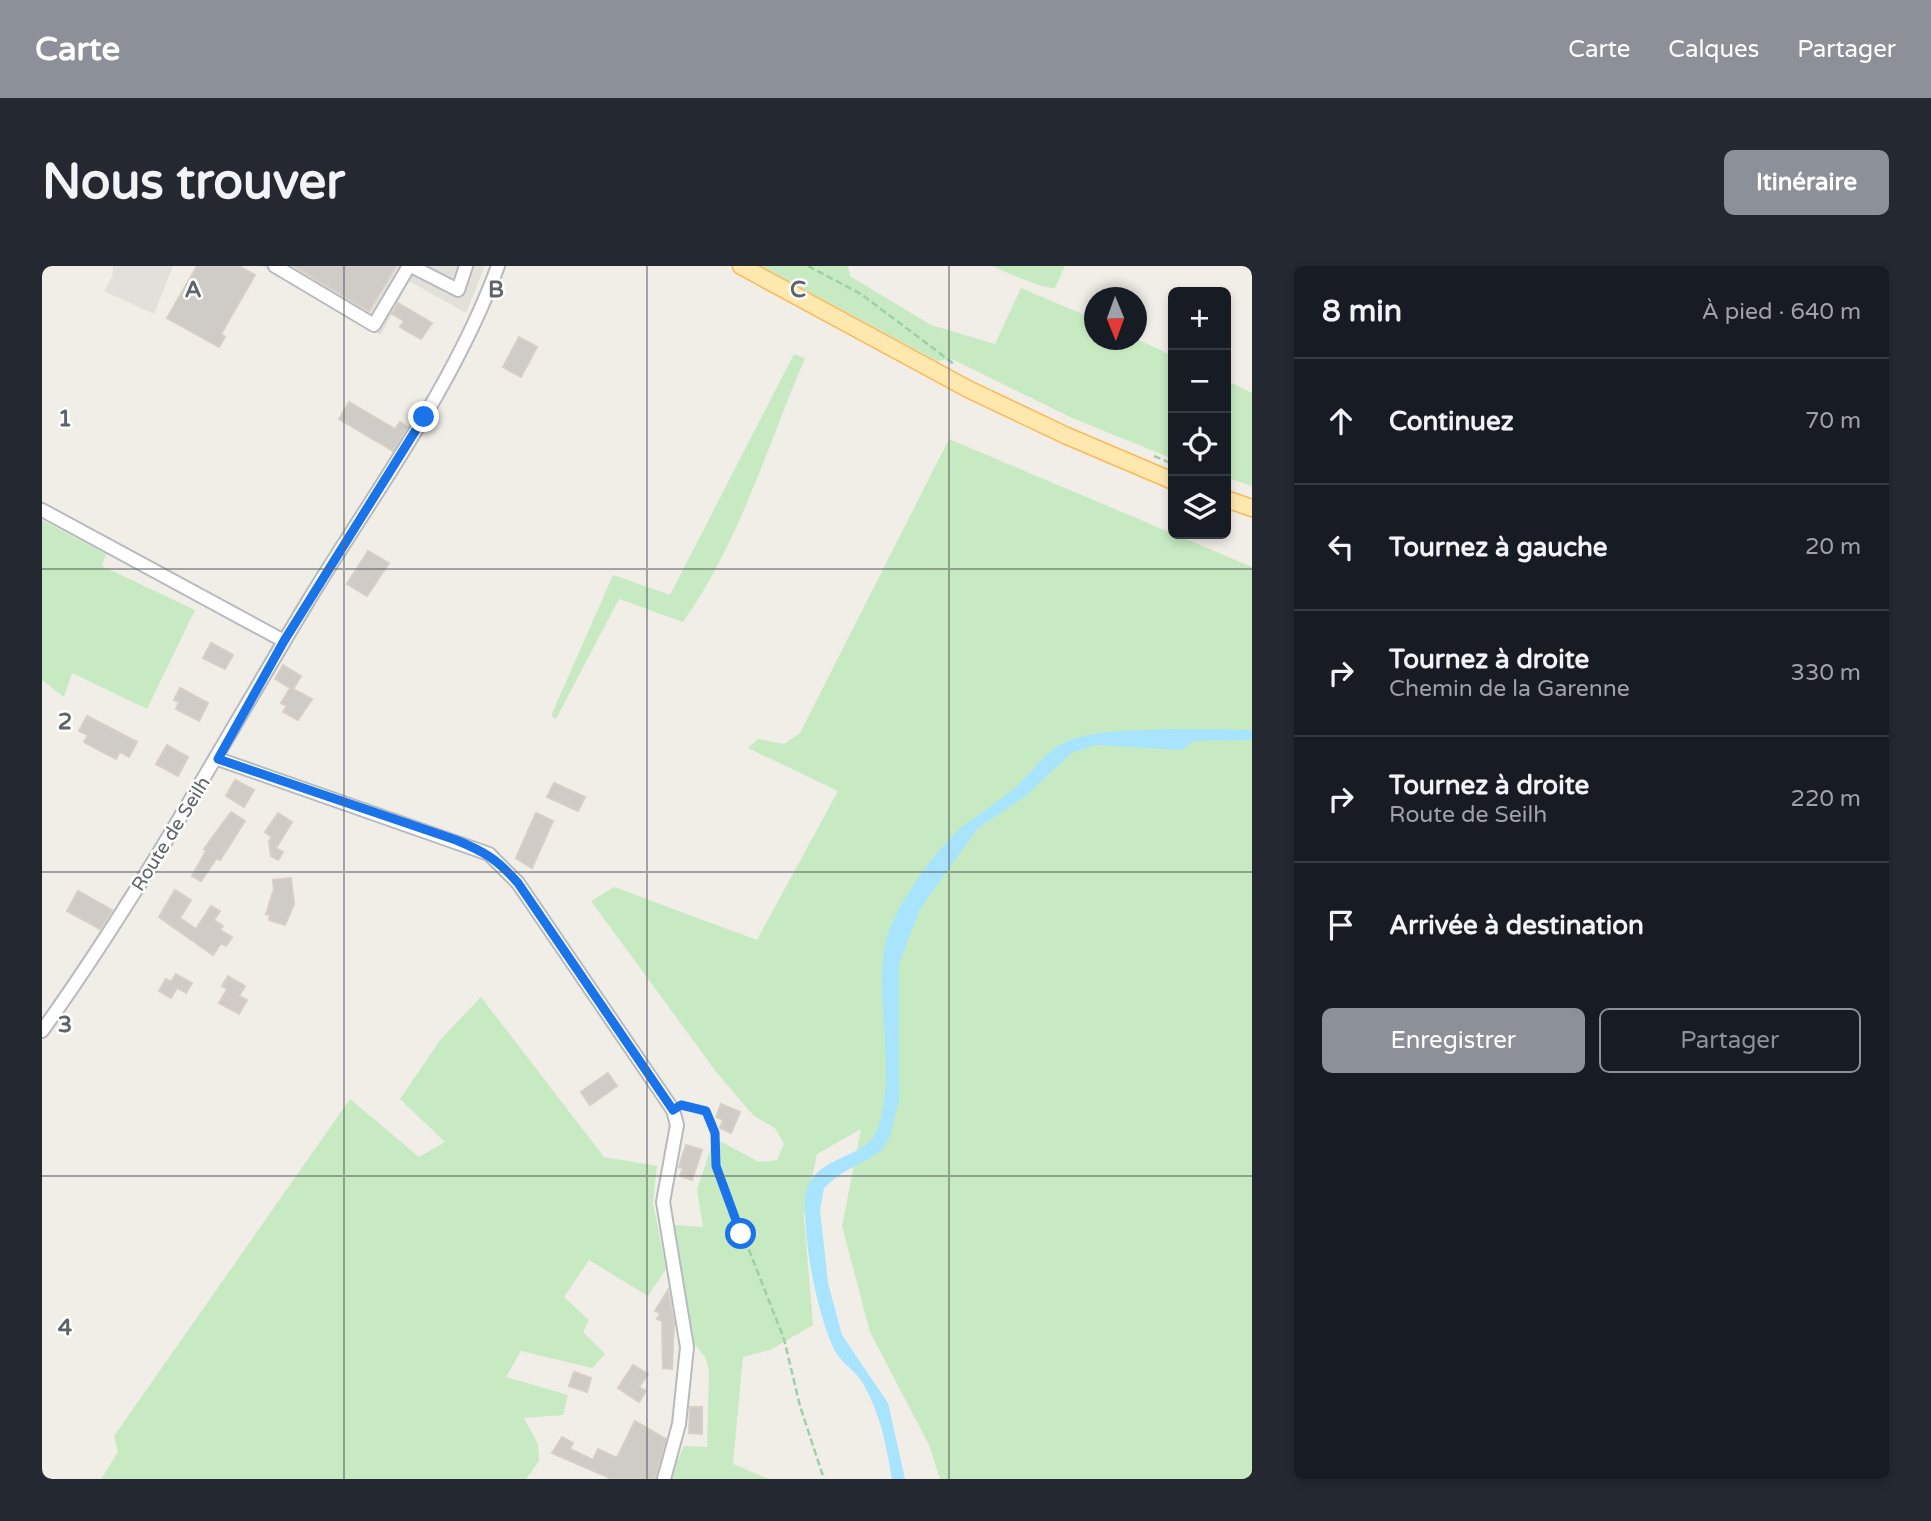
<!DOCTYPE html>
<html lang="fr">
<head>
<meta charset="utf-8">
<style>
	:root { --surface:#171b24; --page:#242831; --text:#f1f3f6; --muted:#9ea1a6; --line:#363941; --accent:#8c9099 }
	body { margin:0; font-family:"Varela Round",sans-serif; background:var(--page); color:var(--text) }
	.controls { position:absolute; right:21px; top:21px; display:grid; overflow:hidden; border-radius:10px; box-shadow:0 4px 10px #0003 }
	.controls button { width:63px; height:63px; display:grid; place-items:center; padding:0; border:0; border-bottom:2px solid var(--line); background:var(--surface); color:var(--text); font:35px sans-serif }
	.compass { position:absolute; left:1042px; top:21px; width:63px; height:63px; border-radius:50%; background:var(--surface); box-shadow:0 4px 10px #0003; rotate:179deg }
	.stop { position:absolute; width:21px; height:21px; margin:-16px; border:5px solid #1a73e8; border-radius:50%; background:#fff }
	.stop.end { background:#1a73e8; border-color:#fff; box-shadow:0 2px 7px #0008 }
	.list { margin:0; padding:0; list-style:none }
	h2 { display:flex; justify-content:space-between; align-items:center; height:91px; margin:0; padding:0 28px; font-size:30px }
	h2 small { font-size:23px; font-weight:400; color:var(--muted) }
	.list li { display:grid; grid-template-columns:46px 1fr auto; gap:21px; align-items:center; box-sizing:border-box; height:126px; padding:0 28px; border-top:2px solid var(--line) }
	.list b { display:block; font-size:26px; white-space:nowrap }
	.list p { margin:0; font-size:23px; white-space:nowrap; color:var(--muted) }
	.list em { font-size:23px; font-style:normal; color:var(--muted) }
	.actions { display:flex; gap:14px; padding:21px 28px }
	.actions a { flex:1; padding:16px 0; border:2px solid var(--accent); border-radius:10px; text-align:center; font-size:24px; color:var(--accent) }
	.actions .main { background:var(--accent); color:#fff }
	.icon { flex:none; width:38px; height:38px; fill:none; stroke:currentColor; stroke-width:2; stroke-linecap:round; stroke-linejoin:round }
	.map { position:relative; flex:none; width:1210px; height:1213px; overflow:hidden; border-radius:10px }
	header { display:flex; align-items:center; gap:42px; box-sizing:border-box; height:98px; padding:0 35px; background:var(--accent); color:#fff }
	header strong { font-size:33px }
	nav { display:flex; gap:38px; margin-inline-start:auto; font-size:24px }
	.intro { display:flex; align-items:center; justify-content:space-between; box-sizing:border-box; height:168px; padding:0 42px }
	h1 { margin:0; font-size:49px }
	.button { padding:18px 32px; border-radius:10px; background:var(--accent); color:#fff; font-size:24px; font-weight:700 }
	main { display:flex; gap:42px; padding:0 42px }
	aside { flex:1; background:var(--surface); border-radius:10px; box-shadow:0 4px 10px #0003 }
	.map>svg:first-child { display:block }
</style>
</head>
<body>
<header>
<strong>Carte</strong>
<nav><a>Carte</a><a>Calques</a><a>Partager</a></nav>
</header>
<div class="intro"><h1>Nous trouver</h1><a class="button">Itinéraire</a></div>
<main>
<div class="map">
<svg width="1210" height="1213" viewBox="0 0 1210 1213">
	<rect width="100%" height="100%" fill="#f1eee7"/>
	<path fill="#e2e0db" d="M 71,0 L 131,0 L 112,48 L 62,25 L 70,11 Z
		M 219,0 L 443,0 L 424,47 L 367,15 L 339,69 Z"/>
	<path fill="#c7eac2" d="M 719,0 L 806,0 L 808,10 L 889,59 L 953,78 L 979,22 L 1052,53 L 1052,74 L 1095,73 L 1131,90 L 1131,193 L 1028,151 L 910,93 L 895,95 Z
		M 950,0 L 1023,0 L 1013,22 C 999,23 965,6 950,0 Z
		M 752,88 L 763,92 C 725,181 697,277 641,356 L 577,333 L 514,453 L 509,450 L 571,309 L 628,329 Z
		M 1184,114 L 1210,127 L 1210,220 L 1184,211 Z
		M 907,173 L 1210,301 L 1210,1213 L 898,1213 L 887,1179 L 828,1066 L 800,960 L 819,863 L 775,888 L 762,950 L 771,1059 L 728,1084 L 701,1091 L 691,1198 L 727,1213 L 627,1213 L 642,1180 L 665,1181 L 667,1104 L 663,1091 L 648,1072 L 632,959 L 661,961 L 655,924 L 672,872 L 717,896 L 735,894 L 742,878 L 733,862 L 712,850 L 675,807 L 549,635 L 572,621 L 715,674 L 796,525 L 706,482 L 716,473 L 742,478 L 758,467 Z
		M 0,254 L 64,288 L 60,300 L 153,344 L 105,443 L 30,407 L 22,431 L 0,414 Z
		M 439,731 L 562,891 L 615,900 L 611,937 L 624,1003 L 606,1030 L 547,994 L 522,1031 L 547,1054 L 541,1066 L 563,1088 L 550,1102 L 479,1085 L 464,1111 L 526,1129 L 521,1149 L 482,1152 L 496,1178 L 497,1195 L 484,1213 L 59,1213 L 76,1186 L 72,1170 L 308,833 L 377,891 L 403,876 L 358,833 L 398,774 Z"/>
	<path fill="#a9e4ff" d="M 1131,463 L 1210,464 L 1210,474 L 1151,475 L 1140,484 L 1053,479 L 1030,487 L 981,532 L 936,562 L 878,643 L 857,698 L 857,834 L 847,873 L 838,886 L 797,909 L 782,922 L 778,944 L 786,1017 L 800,1069 L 846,1137 L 863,1213 L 850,1213 C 844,1178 838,1144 818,1113 C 810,1102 796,1094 791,1081 C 777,1050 766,997 764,963 C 764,952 761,936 764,926 C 775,886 826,896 837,859 C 854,804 834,741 842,685 C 847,647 891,586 920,561 C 938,547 958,535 975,520 C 992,504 1004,483 1026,475 C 1057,463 1098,465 1131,463 Z"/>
	<path fill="#cfcbc6" stroke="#d7cfc5" stroke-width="2" d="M 155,0 L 197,0 L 213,9 L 179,68 L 183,71 L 177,81 L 125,52 Z
		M 252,0 L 354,0 L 327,45 Z
		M 356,37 L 390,57 L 379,73 L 358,61 L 362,55 L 350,48 Z
		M 477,71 L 495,81 L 479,111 L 461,101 Z
		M 307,136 L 353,163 L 358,156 L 365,161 L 351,185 L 297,153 Z
		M 326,285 L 347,297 L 325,330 L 305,318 Z
		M 169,377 L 191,389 L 183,403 L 161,392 Z
		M 241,399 L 259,410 L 251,423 L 270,433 L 256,454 L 241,446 L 245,440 L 239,437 L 248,422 L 233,413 Z
		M 138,422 L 166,437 L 157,455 L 134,443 L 137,436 L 132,434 Z
		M 45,450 L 95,476 L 87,491 L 78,486 L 74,493 L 42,476 L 46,469 L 37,465 Z
		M 125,479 L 146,491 L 136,510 L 114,498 Z
		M 193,514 L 212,524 L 202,541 L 184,530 Z
		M 512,517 L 543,531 L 536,545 L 505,531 Z
		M 189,546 L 203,555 L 178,594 L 175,592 L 159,615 L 150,610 L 164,585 L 162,583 Z
		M 236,547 L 250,556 L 234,582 L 241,586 L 236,594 L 229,590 L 227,575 L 230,571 L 223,566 Z
		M 494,547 L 511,555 L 490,602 L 474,592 Z
		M 249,612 L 252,638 L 243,659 L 227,654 L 228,649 L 224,648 L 232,623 L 231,614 Z
		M 133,624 L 149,634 L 138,652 L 154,663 L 169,640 L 178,645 L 172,654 L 181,660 L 178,664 L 190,671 L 184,680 L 179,677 L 171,689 L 117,651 Z
		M 36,625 L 70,644 L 58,663 L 25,645 Z
		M 134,708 L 150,717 L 144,727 L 135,722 L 129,732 L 117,725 L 124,713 L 129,716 Z
		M 186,710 L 203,720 L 197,730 L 205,734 L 197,748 L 177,737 L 185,723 L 180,720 Z
		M 566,807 L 575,820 L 548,839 L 539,826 Z
		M 679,838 L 698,846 L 689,867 L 678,862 L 681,854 L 674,851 Z
		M 644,879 L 660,884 L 650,914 L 638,910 L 641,902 L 637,901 Z
		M 626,1024 L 632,1058 L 630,1103 L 621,1102 L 620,1055 L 615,1053 L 618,1047 L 613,1045 Z
		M 591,1099 L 606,1108 L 597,1121 L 604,1125 L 597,1136 L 576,1122 Z
		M 532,1106 L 549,1112 L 545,1126 L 527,1120 Z
		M 648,1141 L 660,1141 L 660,1168 L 647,1167 Z
		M 593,1155 L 624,1173 L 613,1213 L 570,1213 L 510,1187 L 520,1171 L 531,1177 L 528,1183 L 551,1194 L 556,1183 L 575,1192 Z"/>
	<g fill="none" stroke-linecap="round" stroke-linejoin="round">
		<defs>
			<path id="minor" d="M 233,0 L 332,59 L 367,0
				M 369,0 L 416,24 L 424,0
				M 0,244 L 242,375
				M 176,493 L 447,588 L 476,617 L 631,844 L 635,859 L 621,936 L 645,1081 L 637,1158 L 622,1213
				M 0,765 C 99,627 180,478 268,332 C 334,224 412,120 456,0"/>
			<path id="major" d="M 699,0 L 926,123 L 1025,170 L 1131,215
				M 1184,233 L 1210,242"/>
		</defs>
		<use href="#minor" stroke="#b7babe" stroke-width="16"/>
		<use href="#major" stroke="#fbb856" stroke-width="19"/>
		<path stroke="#9dd1a5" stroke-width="2.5" stroke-dasharray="7 3.5" stroke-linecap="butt" d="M 766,0 L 819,28 L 912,98
			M 1112,190 L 1131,198
			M 643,840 L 664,845 L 673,867 L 674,900 L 742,1073 L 758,1140 L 782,1213"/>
		<use href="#minor" stroke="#fff" stroke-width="12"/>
		<use href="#major" stroke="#ffe8ae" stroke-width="16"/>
	</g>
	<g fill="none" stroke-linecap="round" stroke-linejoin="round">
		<path stroke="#1a73e8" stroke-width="9" d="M 382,151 L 242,375 L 176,493 L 414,574 C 443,586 455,593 476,617 L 631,844 L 639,839 L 664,845 L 673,867 L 674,900 L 699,968"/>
	</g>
	<path fill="none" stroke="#5e6468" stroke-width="2" stroke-opacity="0.55" d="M 302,0 L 302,1213M 605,0 L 605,1213M 907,0 L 907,1213M 0,303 L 1210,303M 0,606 L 1210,606M 0,910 L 1210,910"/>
	<g text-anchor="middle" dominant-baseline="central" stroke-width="5" stroke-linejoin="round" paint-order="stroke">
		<g font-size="19" fill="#5e6468" stroke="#fff">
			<text transform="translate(129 568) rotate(-58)">Route de Seilh</text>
		</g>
	</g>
	<g font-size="23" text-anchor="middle" font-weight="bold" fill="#5e6468" stroke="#fff" stroke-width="5" stroke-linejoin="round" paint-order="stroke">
		<text x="151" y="31">A</text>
		<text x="454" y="31">B</text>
		<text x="756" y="31">C</text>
		<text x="23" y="160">1</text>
		<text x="23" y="463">2</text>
		<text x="23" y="766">3</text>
		<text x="23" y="1069">4</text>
	</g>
</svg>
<div class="controls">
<button>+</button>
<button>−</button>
<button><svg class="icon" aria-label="locate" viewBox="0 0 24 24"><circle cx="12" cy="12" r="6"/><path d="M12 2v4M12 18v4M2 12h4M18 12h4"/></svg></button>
<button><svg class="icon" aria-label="layers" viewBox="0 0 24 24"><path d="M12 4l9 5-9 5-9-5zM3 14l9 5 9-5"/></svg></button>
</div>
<svg class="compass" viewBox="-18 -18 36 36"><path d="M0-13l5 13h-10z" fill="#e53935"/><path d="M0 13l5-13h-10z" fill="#9ea1a6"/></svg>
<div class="stop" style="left:699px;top:968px"></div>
<div class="stop end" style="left:382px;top:151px"></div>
</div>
<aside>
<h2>8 min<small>À pied · 640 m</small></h2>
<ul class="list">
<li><svg class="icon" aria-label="ahead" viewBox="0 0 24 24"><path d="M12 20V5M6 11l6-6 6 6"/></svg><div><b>Continuez</b></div><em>70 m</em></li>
<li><svg class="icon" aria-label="left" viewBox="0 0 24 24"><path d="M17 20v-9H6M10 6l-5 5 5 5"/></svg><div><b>Tournez à gauche</b></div><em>20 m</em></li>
<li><svg class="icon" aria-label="right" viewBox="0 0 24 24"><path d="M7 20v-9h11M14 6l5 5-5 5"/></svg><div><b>Tournez à droite</b><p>Chemin de la Garenne</p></div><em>330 m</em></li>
<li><svg class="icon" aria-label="right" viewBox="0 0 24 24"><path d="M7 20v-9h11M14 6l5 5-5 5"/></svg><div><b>Tournez à droite</b><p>Route de Seilh</p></div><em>220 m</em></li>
<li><svg class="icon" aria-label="arrive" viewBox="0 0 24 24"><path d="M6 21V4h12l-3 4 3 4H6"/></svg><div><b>Arrivée à destination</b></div></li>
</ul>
<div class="actions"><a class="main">Enregistrer</a><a>Partager</a></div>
</aside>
</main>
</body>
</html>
